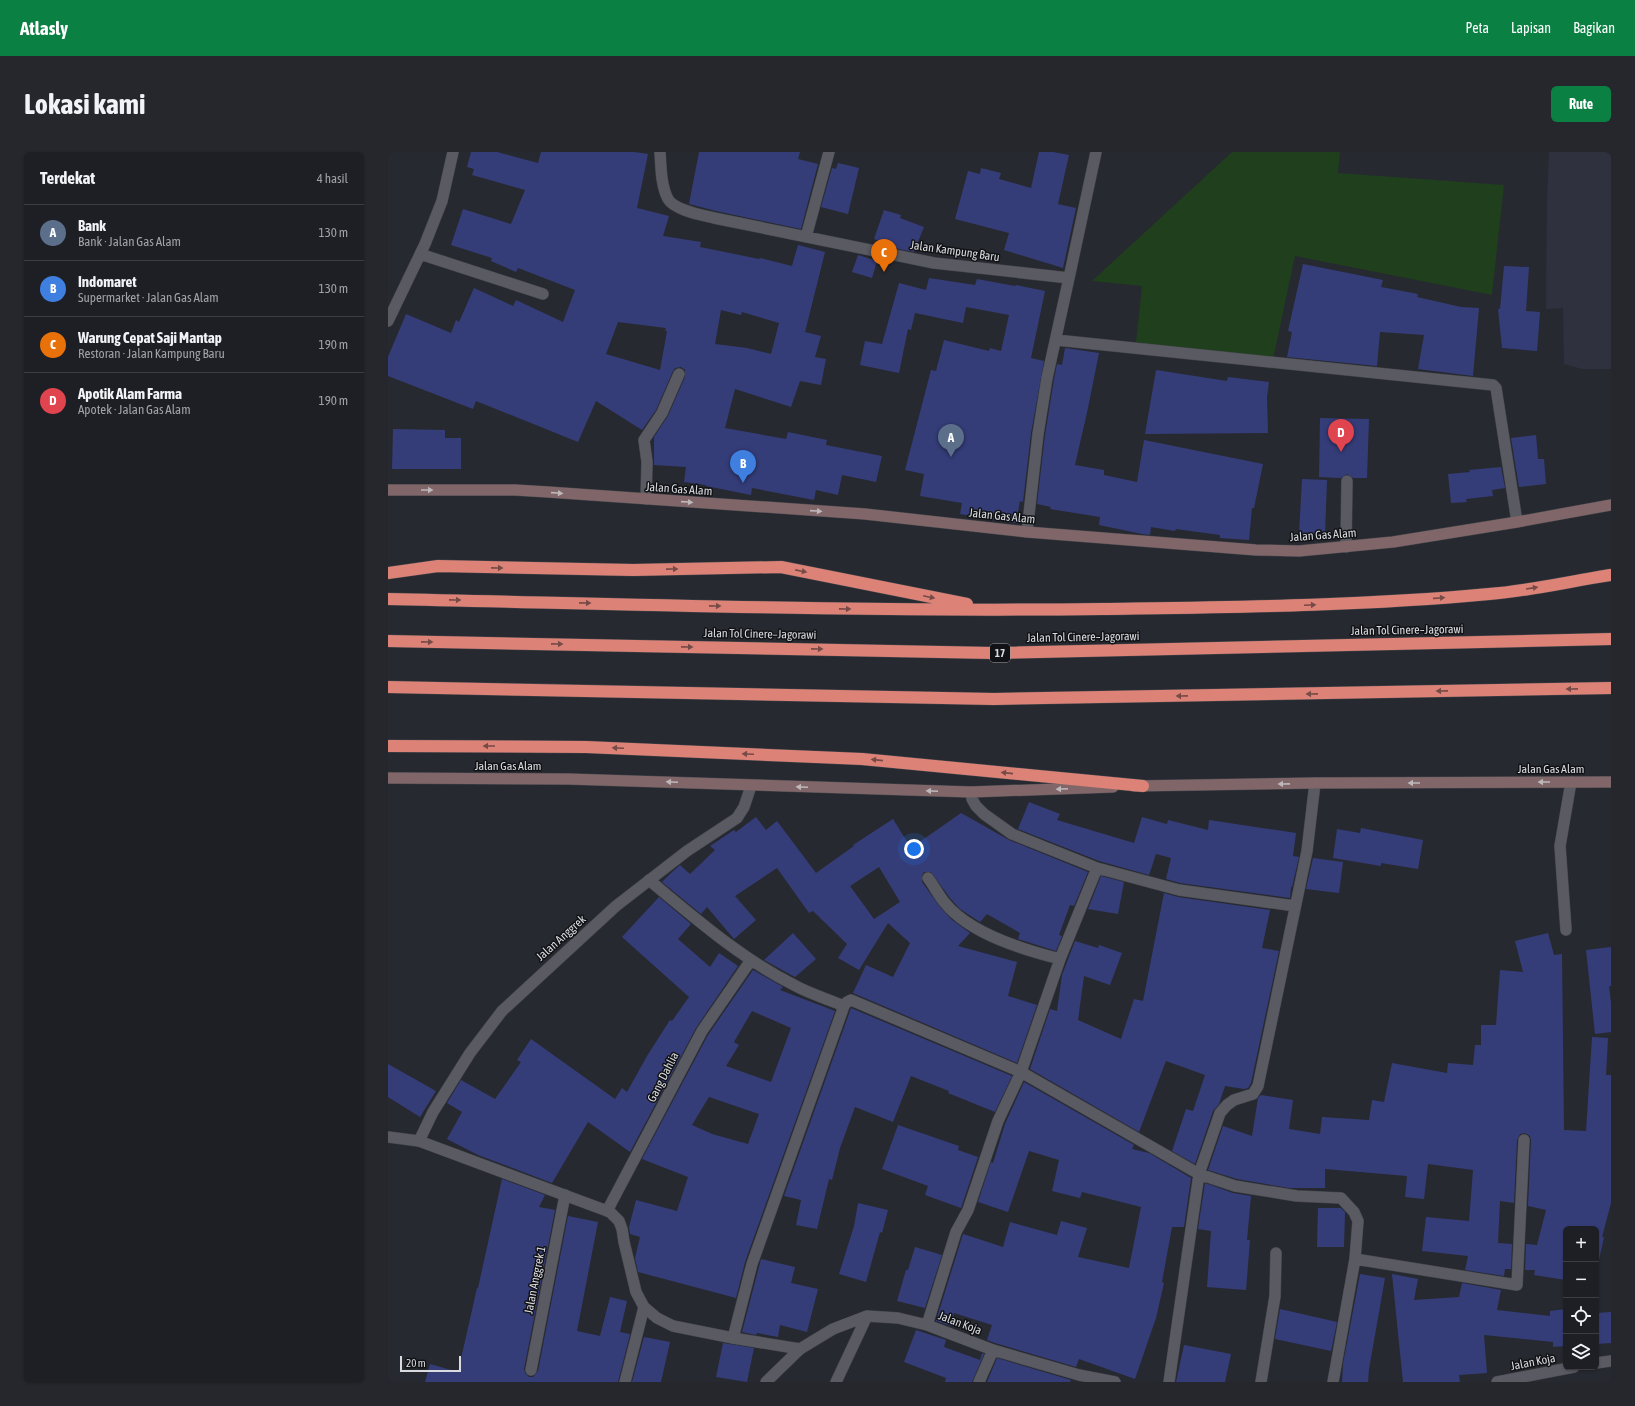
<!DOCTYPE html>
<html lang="id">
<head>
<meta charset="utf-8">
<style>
	:root { --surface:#1d1f24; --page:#25272c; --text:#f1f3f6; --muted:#a0a2a6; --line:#3b3d41; --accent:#0b8043 }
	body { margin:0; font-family:"Asap Condensed",sans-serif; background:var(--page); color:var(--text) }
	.controls { position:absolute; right:12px; bottom:12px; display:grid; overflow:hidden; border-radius:6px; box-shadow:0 1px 3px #0004 }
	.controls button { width:36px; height:36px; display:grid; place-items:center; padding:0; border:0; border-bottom:1px solid var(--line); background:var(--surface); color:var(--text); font:20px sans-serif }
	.scale { position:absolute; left:12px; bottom:10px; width:61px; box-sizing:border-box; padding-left:4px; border:2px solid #d9dbdf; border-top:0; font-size:11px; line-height:14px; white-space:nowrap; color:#d9dbdf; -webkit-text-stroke:3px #111215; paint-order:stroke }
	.you { position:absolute; left:526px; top:697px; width:14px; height:14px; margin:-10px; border:3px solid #fff; border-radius:50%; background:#1a73e8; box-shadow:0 0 0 6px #1a73e833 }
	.badge { display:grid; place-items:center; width:26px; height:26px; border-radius:50%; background:var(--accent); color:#fff; font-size:13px; font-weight:700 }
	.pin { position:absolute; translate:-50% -33px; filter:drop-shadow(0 1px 2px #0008) }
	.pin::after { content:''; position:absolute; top:21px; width:14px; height:12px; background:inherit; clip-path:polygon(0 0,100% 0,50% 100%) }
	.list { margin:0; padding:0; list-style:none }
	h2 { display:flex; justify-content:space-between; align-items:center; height:52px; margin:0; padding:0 16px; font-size:17px }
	h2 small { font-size:13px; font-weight:400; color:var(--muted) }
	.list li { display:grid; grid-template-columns:26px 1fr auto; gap:12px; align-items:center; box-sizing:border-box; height:56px; padding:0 16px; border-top:1px solid var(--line) }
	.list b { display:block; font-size:15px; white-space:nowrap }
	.list p { margin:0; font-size:13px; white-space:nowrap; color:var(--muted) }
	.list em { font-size:13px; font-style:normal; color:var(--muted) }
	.icon { flex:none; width:22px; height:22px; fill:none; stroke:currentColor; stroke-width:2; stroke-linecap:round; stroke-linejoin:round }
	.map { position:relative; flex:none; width:1223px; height:1230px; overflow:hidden; border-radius:6px }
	header { display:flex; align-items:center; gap:24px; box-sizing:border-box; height:56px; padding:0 20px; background:var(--accent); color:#fff }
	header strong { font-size:19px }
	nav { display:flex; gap:22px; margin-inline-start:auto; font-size:14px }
	.intro { display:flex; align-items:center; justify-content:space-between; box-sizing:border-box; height:96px; padding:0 24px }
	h1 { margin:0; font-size:28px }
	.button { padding:10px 18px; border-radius:6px; background:var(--accent); color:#fff; font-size:14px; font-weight:700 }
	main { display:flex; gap:24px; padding:0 24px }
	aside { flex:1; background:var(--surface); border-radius:6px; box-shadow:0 1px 3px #0004 }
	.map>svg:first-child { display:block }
</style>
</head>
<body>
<header>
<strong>Atlasly</strong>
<nav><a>Peta</a><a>Lapisan</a><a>Bagikan</a></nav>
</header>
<div class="intro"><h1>Lokasi kami</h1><a class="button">Rute</a></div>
<main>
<aside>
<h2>Terdekat<small>4 hasil</small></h2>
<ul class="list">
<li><span class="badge" style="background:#5c6f8a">A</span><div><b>Bank</b><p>Bank · Jalan Gas Alam</p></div><em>130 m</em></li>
<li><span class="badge" style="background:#3f7fe0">B</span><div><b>Indomaret</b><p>Supermarket · Jalan Gas Alam</p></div><em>130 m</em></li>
<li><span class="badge" style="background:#e8710a">C</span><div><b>Warung Cepat Saji Mantap</b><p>Restoran · Jalan Kampung Baru</p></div><em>190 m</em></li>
<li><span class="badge" style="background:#e0444e">D</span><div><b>Apotik Alam Farma</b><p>Apotek · Jalan Gas Alam</p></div><em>190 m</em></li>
</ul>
</aside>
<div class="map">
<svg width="1223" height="1230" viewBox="0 0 1223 1230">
	<rect width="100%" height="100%" fill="#272930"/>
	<path fill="#2f323e" d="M 1161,0 L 1223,0 L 1223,217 L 1194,217 L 1176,212 L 1175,156 L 1158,157 L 1159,47 Z"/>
	<path fill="#1f3f1d" d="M 844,0 L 952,0 L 950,21 L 1116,33 L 1104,143 L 907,104 L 883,217 L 748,190 L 754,134 L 704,129 Z"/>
	<path fill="#353d79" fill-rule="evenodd" d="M 83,0 L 109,0 L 150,11 L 153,0 L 246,0 L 260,2 L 249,56 L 281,64 L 275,84 L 313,90 L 312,95 L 371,107 L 372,106 L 404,114 L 410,93 L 437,100 L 417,180 L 433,184 L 427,205 L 438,207 L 433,233 L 412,229 L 403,255 L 347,237 L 337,276 L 398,287 L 400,280 L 439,288 L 438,293 L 494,304 L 488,330 L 454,323 L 450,343 L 428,338 L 426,348 L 364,336 L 363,343 L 318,334 L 318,333 L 296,330 L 298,315 L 266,313 L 266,285 L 280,264 L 297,225 L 297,218 L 293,215 L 287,216 L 285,219 L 268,258 L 254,278 L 208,249 L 190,290 L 88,249 L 85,257 L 0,224 L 0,205 L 18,162 L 63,181 L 68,168 L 71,170 L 86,136 L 125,154 L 128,148 L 175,170 L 187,138 L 130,116 L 128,120 L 103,109 L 104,106 L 63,93 L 75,57 L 123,72 L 137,38 L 84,23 L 86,17 L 79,15 ZM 333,158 L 353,163 L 354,160 L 391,171 L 383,202 L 359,196 L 327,192 ZM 230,170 L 278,176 L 277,179 L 279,179 L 272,218 L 218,202 Z
		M 311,0 L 412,0 L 410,7 L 430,12 L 413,77 L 328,59 L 301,52 Z
		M 651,0 L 665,0 L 681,3 L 670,52 L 688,56 L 675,116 L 616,98 L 621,81 L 567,67 L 580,19 L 592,22 L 593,16 L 613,21 L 611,27 L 643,36 Z
		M 450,11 L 471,16 L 460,62 L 433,55 L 444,16 L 448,17 Z
		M 496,58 L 513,63 L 512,66 L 536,75 L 526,100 L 511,97 L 486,87 Z
		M 470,103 L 489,109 L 484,126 L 464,120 Z
		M 915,112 L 995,128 L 993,135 L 1030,142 L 1029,145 L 1073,155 L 1091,156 L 1085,224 L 1030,217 L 1036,183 L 992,180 L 989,214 L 899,205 L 904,180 L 900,179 Z
		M 1116,114 L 1141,115 L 1138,159 L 1152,160 L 1149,199 L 1114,196 L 1110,157 L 1112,157 Z
		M 541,126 L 587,133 L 589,127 L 627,134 L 628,133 L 657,139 L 643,206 L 656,209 L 643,281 L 635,350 L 632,349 L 628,371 L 572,362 L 574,351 L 532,344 L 536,322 L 517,318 L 543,218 L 548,219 L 556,188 L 601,199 L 602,196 L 613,199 L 621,163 L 578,155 L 575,171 L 527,161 L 523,178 L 520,177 L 511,221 L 472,213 L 477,189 L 494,192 L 511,131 L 538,138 Z
		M 677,196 L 711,201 L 700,256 L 687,313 L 716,318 L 716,323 L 749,330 L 756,288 L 875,312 L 866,356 L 864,356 L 861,388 L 832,386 L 832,383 L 788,377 L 787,379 L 763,375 L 762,383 L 754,382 L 711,373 L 712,365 L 662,357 L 663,355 L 649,352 L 657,283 L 666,227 L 669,212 L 674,213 Z
		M 768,218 L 839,229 L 840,225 L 881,230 L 879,245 L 880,281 L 757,282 Z
		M 932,266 L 981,267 L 979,326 L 965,326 L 959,322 L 953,326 L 931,325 Z
		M 5,277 L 57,278 L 57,286 L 73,286 L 73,317 L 4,317 Z
		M 1148,283 L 1150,307 L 1156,307 L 1158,332 L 1131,335 L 1123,286 Z
		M 1113,315 L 1117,336 L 1104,338 L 1105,344 L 1078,347 L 1079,350 L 1063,351 L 1060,322 L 1082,320 L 1081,318 Z
		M 914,327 L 939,328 L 937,383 L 911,382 Z
		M 641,650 L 672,662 L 669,668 L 746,691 L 754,665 L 779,672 L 780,668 L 820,678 L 821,668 L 908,681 L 905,704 L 911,705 L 904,735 L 903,735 L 902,746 L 792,731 L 778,727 L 783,706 L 768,702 L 761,723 L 711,709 L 630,677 Z
		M 573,661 L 621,688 L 700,720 L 686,754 L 682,753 L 671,783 L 674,784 L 668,799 L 630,787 L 632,781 L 599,762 L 592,770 L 572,757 L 562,746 L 543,720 L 536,720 L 534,723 L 534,730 L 552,755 L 563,767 L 582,781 L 570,794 L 629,810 L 620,844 L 649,853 L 629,911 L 465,841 L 478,813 L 505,825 L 522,791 L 500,771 L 471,818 L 450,806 L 459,792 L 425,759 L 421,761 L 389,716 L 347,744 L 368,768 L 346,787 L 319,755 L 313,762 L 274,730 L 283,721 L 292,713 L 302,722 L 327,698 L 322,694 L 346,678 L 348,680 L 368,665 L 378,678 L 389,669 L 428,721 L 466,694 L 465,693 L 505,667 L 523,696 ZM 491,715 L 512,750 L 486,767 L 462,734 Z
		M 973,676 L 1035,688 L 1030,717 L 993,711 L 993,714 L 945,706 L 949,677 L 972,681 Z
		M 925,706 L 955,710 L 951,741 L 918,737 Z
		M 713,724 L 736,730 L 730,762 L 700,757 Z
		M 776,741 L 790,745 L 882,758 L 874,796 L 891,799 L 863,931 L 860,936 L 856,937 L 837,934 L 831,952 L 825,959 L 807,1012 L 784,999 L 798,957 L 805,959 L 817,923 L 778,909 L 751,980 L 642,917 L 662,857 L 669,859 L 674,823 L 687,789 L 710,796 L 711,793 L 734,801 L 722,833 L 696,824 L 690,868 L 733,887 L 746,847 L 755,849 Z
		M 271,745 L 303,772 L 290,787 L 322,815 L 331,801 L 350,814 L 308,876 L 242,1000 L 200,970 L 164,1031 L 90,1003 L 59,987 L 74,960 L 59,951 L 73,928 L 107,947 L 133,910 L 129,908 L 143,887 L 227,947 L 234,936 L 239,940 L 259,904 L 282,868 L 284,869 L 301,845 L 234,785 Z
		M 405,781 L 428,807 L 407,825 L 376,808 Z
		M 1160,781 L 1166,803 L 1174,802 L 1176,978 L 1198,979 L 1204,885 L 1220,886 L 1218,923 L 1223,923 L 1223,1051 L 1214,1085 L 1216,1085 L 1208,1122 L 1208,1077 L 1178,1077 L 1178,1128 L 1146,1123 L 1147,1118 L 1137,1118 L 1138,1092 L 1149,1093 L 1158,1058 L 1140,1054 L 1143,988 L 1142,984 L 1137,981 L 1132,982 L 1129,988 L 1126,1051 L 1112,1049 L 1110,1091 L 1124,1092 L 1123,1117 L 1117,1117 L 1116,1124 L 1077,1118 L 1080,1104 L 1034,1099 L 1038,1065 L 1081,1069 L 1085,1018 L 1040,1012 L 1036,1047 L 1017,1045 L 1019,1024 L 937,1017 L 937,1036 L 901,1036 L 849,1027 L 820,1018 L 835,974 L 864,984 L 870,946 L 873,943 L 905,948 L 901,977 L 932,982 L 934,965 L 981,968 L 984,948 L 996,950 L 1004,911 L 1059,921 L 1060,911 L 1085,913 L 1087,893 L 1093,893 L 1093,873 L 1108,873 L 1112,818 L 1135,820 L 1127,789 Z
		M 1223,795 L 1223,834 L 1221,834 L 1223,851 L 1223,880 L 1207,882 L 1198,798 Z
		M 365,818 L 395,835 L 392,838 L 447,859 L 357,1110 L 348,1146 L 250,1120 L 247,1106 L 252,1085 L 242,1082 L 241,1075 L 248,1048 L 289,1059 L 300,1025 L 254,1007 L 320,883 ZM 364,859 L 403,876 L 383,930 L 338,914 L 351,893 L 346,890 ZM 321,945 L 371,962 L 360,992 L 324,982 L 304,973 Z
		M 463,856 L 624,924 L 607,960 L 560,941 L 561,939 L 523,924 L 505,970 L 467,955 L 452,996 L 444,1028 L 441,1027 L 429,1077 L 408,1073 L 413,1048 L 396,1044 Z
		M 0,912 L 48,939 L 32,965 L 0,945 Z
		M 636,930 L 746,993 L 744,997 L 761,1001 L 803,1026 L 796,1075 L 784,1075 L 774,1130 L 776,1131 L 768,1166 L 747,1227 L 691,1207 L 688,1215 L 607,1191 L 599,1188 L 604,1173 L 566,1161 L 563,1174 L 548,1169 L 575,1082 L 615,1095 L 622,1070 L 669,1083 L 673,1069 L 699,1076 L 690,1105 L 741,1116 L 753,1055 L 694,1040 L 692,1046 L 664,1039 L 671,1008 L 641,999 L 620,1060 L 590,1050 L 603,1010 L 605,1011 L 617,972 Z
		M 510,973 L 571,994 L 570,998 L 590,1005 L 573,1056 L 537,1043 L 540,1034 L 494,1017 Z
		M 114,1027 L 157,1043 L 151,1055 L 167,1058 L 136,1217 L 137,1221 L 141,1225 L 145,1225 L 150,1219 L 180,1064 L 210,1070 L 189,1179 L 212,1184 L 222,1145 L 239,1149 L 232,1180 L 242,1182 L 230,1230 L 37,1230 L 42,1212 L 70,1220 L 89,1136 L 90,1136 Z
		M 817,1031 L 845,1041 L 863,1044 L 859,1088 L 862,1088 L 858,1138 L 819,1135 L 823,1079 L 810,1077 Z
		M 470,1051 L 500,1058 L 494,1081 L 492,1080 L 478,1130 L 451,1122 L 466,1074 Z
		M 930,1056 L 953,1056 L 957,1060 L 956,1095 L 929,1095 Z
		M 527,1095 L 554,1103 L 534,1165 L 537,1156 L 509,1149 L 518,1118 L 520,1118 Z
		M 373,1107 L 407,1115 L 403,1131 L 430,1137 L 419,1180 L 392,1173 L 390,1185 L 369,1181 L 368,1183 L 354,1180 Z
		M 972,1122 L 997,1126 L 981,1217 L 980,1230 L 954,1230 L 955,1212 Z
		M 1004,1122 L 1030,1127 L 1026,1148 L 1071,1145 L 1074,1131 L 1113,1138 L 1109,1158 L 1162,1164 L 1162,1159 L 1178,1157 L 1178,1194 L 1165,1195 L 1165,1190 L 1096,1183 L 1099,1221 L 1071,1223 L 1072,1230 L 1015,1230 Z
		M 892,1157 L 949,1170 L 943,1199 L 887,1187 Z
		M 1223,1160 L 1223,1191 L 1208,1192 L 1208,1161 Z
		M 528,1178 L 558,1188 L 556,1195 L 592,1208 L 594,1201 L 596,1202 L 584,1230 L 557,1230 L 558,1226 L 516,1210 Z
		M 256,1185 L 282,1190 L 273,1230 L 244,1230 Z
		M 335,1191 L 366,1196 L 359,1230 L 328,1225 Z
		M 796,1193 L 843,1202 L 837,1230 L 788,1230 Z
		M 609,1206 L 683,1228 L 682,1230 L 599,1230 Z"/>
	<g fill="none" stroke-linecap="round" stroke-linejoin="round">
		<defs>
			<path id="minor" d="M 272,0 C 273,15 273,34 280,47 C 286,58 314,63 326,66 L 546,111 L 681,126 L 708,0
				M 418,85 L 441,0
				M 32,102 L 155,142
				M 0,169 L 37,92 L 54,49 L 65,0
				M 668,188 L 1105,233 L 1108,236 L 1129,370
				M 258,347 L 259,310 L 256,288 L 274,261 L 291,222
				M 639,380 L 650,282 L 659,226 L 681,126
				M 958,395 L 959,329
				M 583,640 L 584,647 L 588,654 L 596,662 L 624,682 L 709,716 L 791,738 L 907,754
				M 540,726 C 546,734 551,744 557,751 C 582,782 636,798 672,807
				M 261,728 C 307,766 352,806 406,833 C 422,842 440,847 456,854
				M 1178,778 L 1172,694 L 1183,630
				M 0,985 L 31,989
				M 219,1059 L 314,879 L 363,808
				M 967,1107 L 1129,1133 L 1136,988
				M 539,1173 L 568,1080 L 580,1058 L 610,969 L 633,920 L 672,807 L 709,716
				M 345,1186 L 364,1112 L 456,854 L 459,850 L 463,848 L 633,920 L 811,1022 L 847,1034 L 909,1044 L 953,1046 L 966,1060 L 970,1069 L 967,1107 L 945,1230
				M 412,1197 L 445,1177 L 479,1164 L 510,1166 L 539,1173 L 605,1198 L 691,1223 L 727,1230
				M 1208,1211 L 1223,1209
				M 143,1218 L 177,1043
				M 237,1230 L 256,1155
				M 448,1230 L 479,1164
				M 591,1230 L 605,1198
				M 781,1230 L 811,1022 L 832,961 L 839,953 L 846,948 L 865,942 L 870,934 L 919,699 L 927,631
				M 873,1230 L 887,1144 L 888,1101
				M 1109,1230 L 1186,1215"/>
			<path id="tertiary" d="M 363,634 L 356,655 L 349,666 L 299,699 L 228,754 L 114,859 L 82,901 L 45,960 L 31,989 L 222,1060 L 231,1069 L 234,1077 L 236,1090 L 248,1140 L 256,1155 L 269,1166 L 285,1174 L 345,1186 L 412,1197
				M 378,1230 L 412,1197"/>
			<path id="secondary" d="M 0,338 L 127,338 L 160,340 L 477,362 L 639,380 L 868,398 L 911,399 L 1005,390 L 1129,370 L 1223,353
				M 0,626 L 180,627 L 583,640 L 725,635
				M 746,634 L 927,631 L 1223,630"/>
			<path id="motorway" d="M 0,421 L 50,414 L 245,418 L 393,415 L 579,452
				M 0,447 C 238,452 476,460 714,457 C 843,455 973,454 1101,442 C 1142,439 1183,429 1223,423
				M 0,489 L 604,501 L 1223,487
				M 0,535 L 606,547 L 1223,536
				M 0,594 L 198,595 L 474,607 L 755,634"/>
		</defs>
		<use href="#minor" stroke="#44464c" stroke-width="12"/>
		<use href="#tertiary" stroke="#44464c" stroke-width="12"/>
		<use href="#secondary" stroke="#44464c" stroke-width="12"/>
		<use href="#motorway" stroke="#44464c" stroke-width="13"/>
		<use href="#minor" stroke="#595a62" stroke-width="11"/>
		<use href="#tertiary" stroke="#595a62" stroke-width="11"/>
		<use href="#secondary" stroke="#806668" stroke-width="11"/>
		<use href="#motorway" stroke="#dc8277" stroke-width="12"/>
	</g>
	<defs><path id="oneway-solid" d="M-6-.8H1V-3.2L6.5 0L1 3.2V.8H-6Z"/></defs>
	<g fill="#beb8bb">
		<use href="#oneway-solid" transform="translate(39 338)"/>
		<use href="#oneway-solid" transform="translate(169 341) rotate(4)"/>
		<use href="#oneway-solid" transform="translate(299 350) rotate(4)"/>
		<use href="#oneway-solid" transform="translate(428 359) rotate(4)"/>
		<use href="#oneway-solid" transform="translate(284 630) rotate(-178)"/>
		<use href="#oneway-solid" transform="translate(1156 630) rotate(180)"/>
		<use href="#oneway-solid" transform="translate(1026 631) rotate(180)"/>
		<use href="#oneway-solid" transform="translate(896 632) rotate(179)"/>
		<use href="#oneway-solid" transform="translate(414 635) rotate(-178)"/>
		<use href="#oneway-solid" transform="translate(674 637) rotate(178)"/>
		<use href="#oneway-solid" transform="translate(544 639) rotate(-178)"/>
	</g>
	<g fill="#764a46">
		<use href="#oneway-solid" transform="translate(109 416) rotate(1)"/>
		<use href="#oneway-solid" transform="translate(284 417) rotate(-1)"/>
		<use href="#oneway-solid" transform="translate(413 419) rotate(11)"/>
		<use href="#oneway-solid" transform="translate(1144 436) rotate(-9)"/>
		<use href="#oneway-solid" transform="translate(541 445) rotate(12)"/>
		<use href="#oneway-solid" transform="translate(1051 446) rotate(-4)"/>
		<use href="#oneway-solid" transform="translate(67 448) rotate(1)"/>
		<use href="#oneway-solid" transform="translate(197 451) rotate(1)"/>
		<use href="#oneway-solid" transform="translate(922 453) rotate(-2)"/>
		<use href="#oneway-solid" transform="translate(327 454) rotate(1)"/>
		<use href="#oneway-solid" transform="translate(457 457) rotate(1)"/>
		<use href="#oneway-solid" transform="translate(39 490) rotate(1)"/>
		<use href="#oneway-solid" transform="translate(169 492) rotate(1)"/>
		<use href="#oneway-solid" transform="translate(299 495) rotate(1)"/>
		<use href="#oneway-solid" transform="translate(429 497) rotate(1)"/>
		<use href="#oneway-solid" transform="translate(1184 537) rotate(179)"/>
		<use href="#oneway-solid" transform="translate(1054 539) rotate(179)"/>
		<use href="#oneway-solid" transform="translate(924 542) rotate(179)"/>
		<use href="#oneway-solid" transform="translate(794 544) rotate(179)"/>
		<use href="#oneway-solid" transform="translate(101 594) rotate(-180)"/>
		<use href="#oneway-solid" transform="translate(230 596) rotate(-178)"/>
		<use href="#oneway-solid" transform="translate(360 602) rotate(-178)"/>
		<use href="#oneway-solid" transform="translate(489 608) rotate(-174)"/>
		<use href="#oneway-solid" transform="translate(619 621) rotate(-174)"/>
	</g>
	<g text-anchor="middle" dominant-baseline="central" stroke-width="3" stroke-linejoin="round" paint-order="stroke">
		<rect fill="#111215" stroke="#9d9fa2" stroke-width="1" x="602" y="492" width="20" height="18" rx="3"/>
		<g font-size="11" font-weight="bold" fill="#d9dbdf">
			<text x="612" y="501">17</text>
		</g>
		<g font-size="12" fill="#d9dbdf" stroke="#111215">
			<text transform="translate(567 99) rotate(8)">Jalan Kampung Baru</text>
			<text transform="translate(291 337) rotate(4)">Jalan Gas Alam</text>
			<text transform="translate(614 364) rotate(6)">Jalan Gas Alam</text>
			<text transform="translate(935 383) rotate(-4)">Jalan Gas Alam</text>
			<text transform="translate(1019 478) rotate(-1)">Jalan Tol Cinere–Jagorawi</text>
			<text transform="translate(372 482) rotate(1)">Jalan Tol Cinere–Jagorawi</text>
			<text transform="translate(695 485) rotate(-1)">Jalan Tol Cinere–Jagorawi</text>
			<text x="120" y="614">Jalan Gas Alam</text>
			<text x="1163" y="617">Jalan Gas Alam</text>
			<text transform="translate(173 786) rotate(-42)">Jalan Anggrek</text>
			<text transform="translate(275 925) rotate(-63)">Gang Dahlia</text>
			<text transform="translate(147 1128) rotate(-79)">Jalan Anggrek 1</text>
			<text transform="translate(572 1171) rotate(21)">Jalan Koja</text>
			<text transform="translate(1145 1210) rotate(-11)">Jalan Koja</text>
		</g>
	</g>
</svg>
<div class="controls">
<button>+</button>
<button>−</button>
<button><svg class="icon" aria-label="locate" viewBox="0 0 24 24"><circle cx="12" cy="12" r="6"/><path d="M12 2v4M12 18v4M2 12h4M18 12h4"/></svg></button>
<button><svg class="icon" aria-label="layers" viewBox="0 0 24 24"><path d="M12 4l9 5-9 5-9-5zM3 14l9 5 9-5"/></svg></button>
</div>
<div class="scale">20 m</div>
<div class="you"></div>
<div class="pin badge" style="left:563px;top:305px;background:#5c6f8a">A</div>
<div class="pin badge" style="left:355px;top:331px;background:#3f7fe0">B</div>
<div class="pin badge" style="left:496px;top:120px;background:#e8710a">C</div>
<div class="pin badge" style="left:953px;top:300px;background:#e0444e">D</div>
</div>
</main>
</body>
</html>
